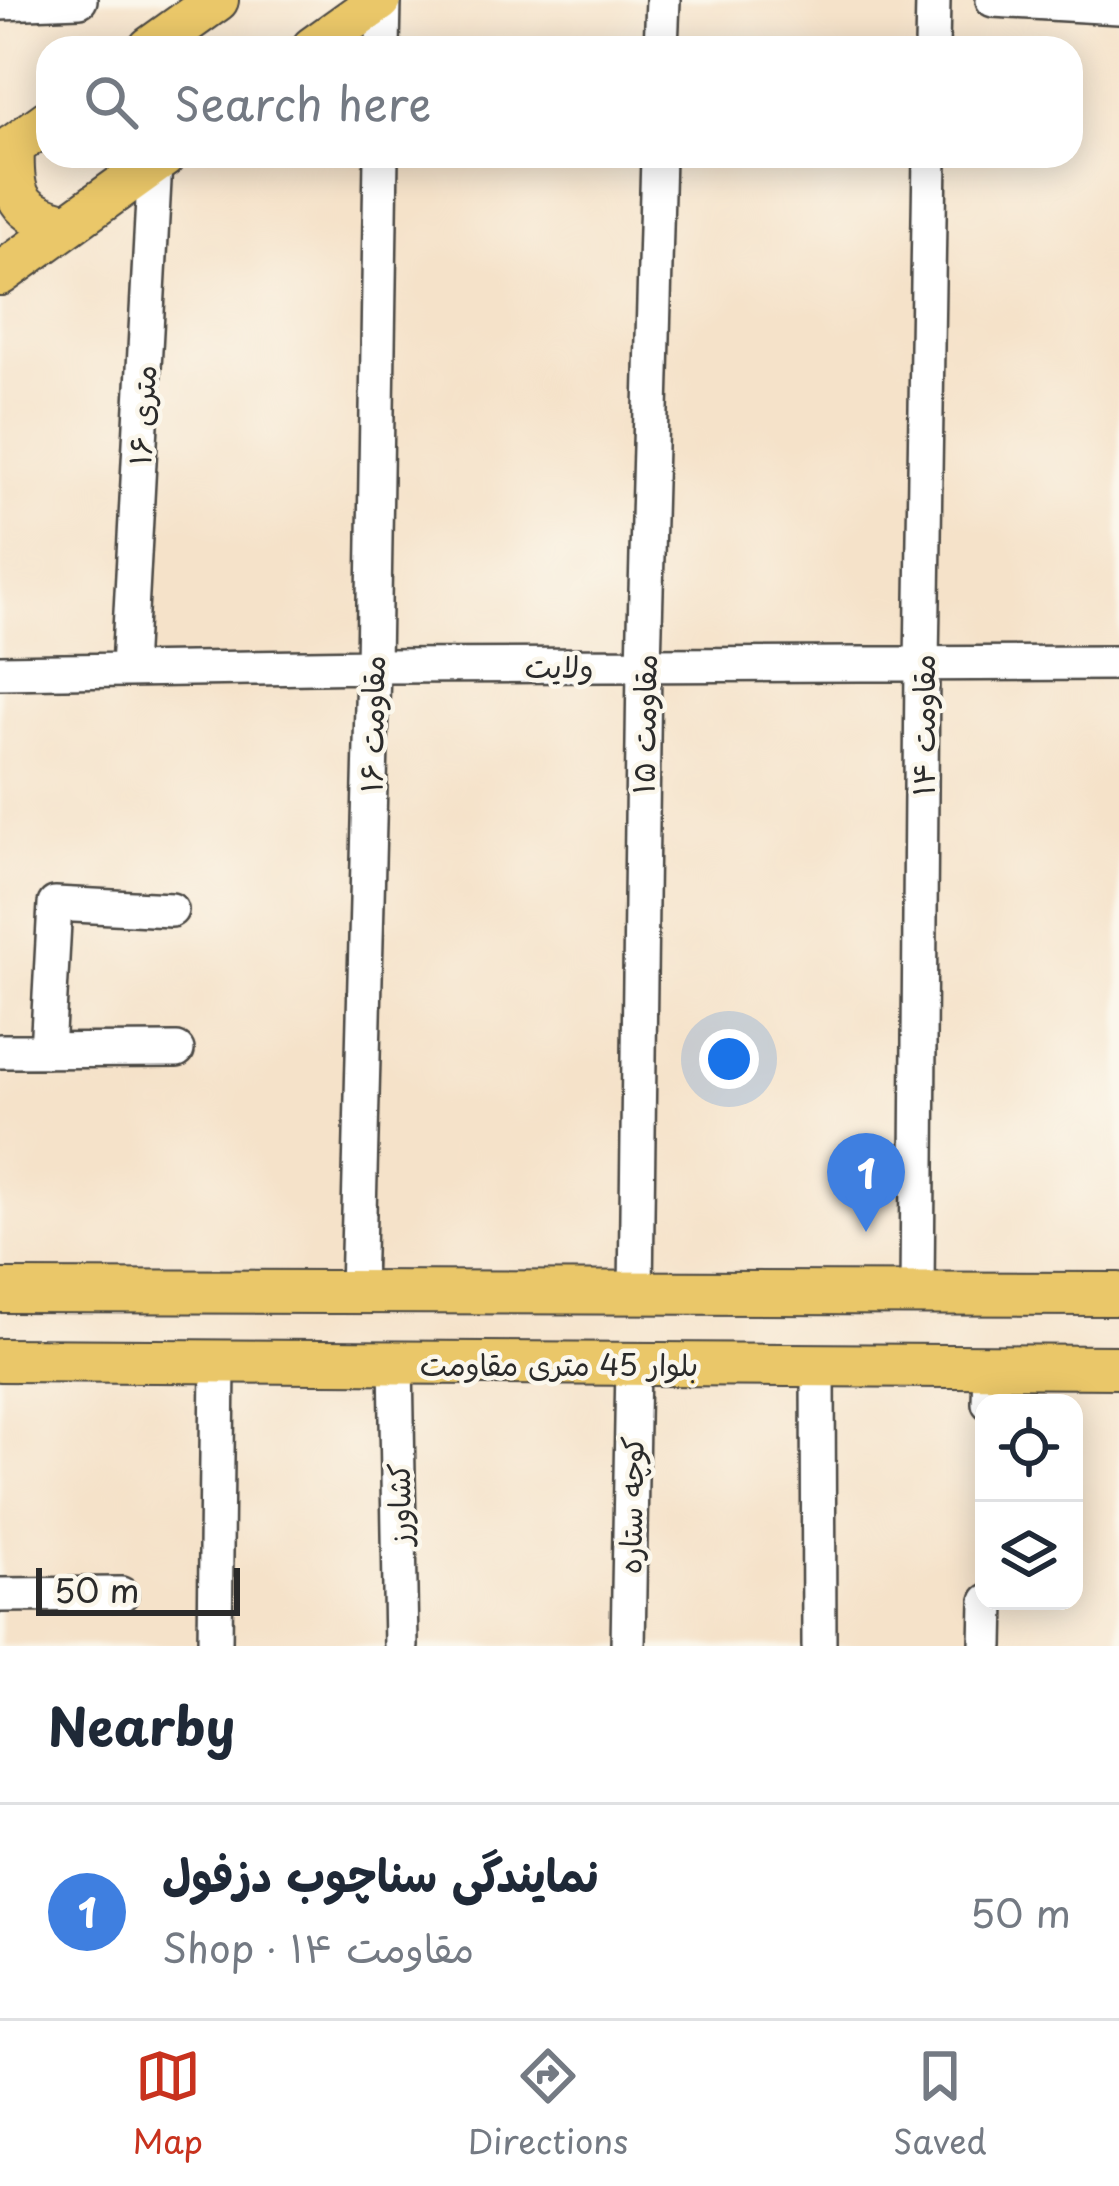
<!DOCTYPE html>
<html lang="en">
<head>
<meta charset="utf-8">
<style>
	:root { --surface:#fff; --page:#f2f2f3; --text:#1f2937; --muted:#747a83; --line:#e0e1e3; --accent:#c8321e }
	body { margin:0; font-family:"Playpen Sans","Playpen Sans Arabic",sans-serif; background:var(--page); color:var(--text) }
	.controls { position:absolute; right:36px; bottom:36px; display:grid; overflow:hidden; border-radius:24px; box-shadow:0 6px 30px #0003 }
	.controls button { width:108px; height:108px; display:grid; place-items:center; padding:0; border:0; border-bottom:3px solid var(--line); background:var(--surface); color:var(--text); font:60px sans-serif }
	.scale { position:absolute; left:36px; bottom:30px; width:204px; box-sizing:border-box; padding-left:12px; border:6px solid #2b2b2b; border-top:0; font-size:33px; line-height:42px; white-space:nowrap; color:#2b2b2b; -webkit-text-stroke:9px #fbf7ec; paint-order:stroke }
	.you { position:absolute; left:729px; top:1059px; width:42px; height:42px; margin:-30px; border:9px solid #fff; border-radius:50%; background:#1a73e8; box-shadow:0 0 0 18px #1a73e833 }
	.badge { display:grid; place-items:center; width:78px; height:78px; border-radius:50%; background:var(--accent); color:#fff; font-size:39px; font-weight:700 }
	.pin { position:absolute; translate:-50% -99px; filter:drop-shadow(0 3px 6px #0008) }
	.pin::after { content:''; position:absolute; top:63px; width:42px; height:36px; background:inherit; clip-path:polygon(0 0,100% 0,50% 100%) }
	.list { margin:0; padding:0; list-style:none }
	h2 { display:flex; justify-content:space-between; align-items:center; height:156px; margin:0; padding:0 48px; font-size:51px }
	h2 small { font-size:39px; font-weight:400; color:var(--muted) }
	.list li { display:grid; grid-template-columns:78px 1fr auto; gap:36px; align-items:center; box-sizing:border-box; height:216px; padding:0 48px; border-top:3px solid var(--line) }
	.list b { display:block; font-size:45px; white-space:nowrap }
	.list p { margin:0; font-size:39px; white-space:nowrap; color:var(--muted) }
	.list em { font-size:39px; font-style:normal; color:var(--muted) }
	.icon { flex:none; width:66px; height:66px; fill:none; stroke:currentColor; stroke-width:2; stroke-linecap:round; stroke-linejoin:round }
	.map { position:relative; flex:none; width:1119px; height:1646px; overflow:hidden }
	.search { position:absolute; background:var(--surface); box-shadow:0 6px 30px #0003; left:36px; right:36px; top:36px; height:132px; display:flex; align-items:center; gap:30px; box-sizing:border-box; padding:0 42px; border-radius:36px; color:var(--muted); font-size:45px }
	.sheet { height:372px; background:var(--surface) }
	nav { display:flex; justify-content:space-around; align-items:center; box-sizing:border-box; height:168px; border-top:3px solid var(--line); background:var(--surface); font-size:33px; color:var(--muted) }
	nav a { display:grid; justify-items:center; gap:6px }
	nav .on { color:var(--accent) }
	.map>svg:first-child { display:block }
</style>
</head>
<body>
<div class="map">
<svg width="1119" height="1646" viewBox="0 0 1119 1646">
	<rect width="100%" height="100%" fill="#fbf7ec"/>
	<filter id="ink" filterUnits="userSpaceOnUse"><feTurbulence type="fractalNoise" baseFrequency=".00833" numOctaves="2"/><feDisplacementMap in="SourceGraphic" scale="24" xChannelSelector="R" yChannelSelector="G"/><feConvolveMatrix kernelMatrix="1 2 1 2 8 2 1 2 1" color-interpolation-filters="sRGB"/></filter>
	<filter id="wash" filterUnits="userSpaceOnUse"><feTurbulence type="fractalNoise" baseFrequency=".004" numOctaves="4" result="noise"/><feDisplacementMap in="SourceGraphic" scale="48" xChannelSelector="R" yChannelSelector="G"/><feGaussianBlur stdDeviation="2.7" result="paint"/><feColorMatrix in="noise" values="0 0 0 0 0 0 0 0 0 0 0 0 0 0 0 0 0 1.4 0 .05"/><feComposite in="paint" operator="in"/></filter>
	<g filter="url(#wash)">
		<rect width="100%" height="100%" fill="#f5e2c9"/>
	</g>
	<g filter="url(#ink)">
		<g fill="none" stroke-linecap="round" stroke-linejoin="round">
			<defs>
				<path id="minor" d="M 993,0 L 1119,7
					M 0,3 L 80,0
					M 383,48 L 384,0
					M 661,48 L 663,0
					M 932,48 L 933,0
					M 128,668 L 155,162
					M 0,672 L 373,666 L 1119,663
					M 0,1051 L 177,1050
					M 47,1051 L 55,904 L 171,910
					M 357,1292 L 373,666 L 381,156
					M 636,1293 L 644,664 L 658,156
					M 917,1293 L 922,664 L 930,156
					M 396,1362 L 401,1646
					M 818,1365 L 819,1646
					M 989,1403 L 990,1366
					M 0,1595 L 121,1594
					M 215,1646 L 218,1361
					M 628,1646 L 633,1364
					M 987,1646 L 988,1601"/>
				<path id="major" d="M 150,48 L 217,0
					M 313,48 L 380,0
					M 13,146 C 11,196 16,213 68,225
					M 0,156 L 48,121
					M 0,274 L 164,156
					M 0,1291 L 1119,1294
					M 0,1360 L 1119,1367"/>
			</defs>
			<use href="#minor" stroke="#494643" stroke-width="38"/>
			<use href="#major" stroke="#494643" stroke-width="46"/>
			<use href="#minor" stroke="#fff" stroke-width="33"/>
			<use href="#major" stroke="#eac769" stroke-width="42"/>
		</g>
	</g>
	<g text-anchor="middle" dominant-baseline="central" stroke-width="9" stroke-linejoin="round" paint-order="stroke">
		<g font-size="30" fill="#2b2b2b" stroke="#fbf7ec">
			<text transform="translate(141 415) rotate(-87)">۱۶ متری</text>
			<text x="559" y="665">ولایت</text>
			<text transform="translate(371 724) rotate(-89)">مقاومت ۱۶</text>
			<text transform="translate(643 724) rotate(-89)">مقاومت ۱۵</text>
			<text transform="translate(922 725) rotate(-90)">مقاومت ۱۴</text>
			<text x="559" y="1363">بلوار 45 متری مقاومت</text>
			<text transform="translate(398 1504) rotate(-91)">کشاورز</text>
			<text transform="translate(630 1505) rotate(-89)">کوچه ستاره</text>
		</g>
	</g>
</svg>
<div class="controls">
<button><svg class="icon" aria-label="locate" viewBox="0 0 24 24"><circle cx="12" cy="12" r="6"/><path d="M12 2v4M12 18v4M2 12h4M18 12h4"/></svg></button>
<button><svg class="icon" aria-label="layers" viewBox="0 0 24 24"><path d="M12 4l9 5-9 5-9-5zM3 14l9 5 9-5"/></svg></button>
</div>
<div class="scale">50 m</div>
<div class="you"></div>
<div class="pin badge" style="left:866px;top:1232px;background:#3f7fe0">1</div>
<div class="search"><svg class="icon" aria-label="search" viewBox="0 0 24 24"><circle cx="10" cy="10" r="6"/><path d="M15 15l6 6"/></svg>Search here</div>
</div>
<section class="sheet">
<h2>Nearby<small></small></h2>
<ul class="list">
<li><span class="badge" style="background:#3f7fe0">1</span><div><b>نمایندگی سناچوب دزفول</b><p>Shop · مقاومت ۱۴</p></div><em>50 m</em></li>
</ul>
</section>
<nav>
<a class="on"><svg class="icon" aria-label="map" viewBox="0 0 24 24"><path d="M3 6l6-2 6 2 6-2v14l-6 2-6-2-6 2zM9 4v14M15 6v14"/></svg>Map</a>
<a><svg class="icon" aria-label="directions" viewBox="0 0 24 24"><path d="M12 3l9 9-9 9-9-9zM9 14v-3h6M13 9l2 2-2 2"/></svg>Directions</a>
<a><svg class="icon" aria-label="saved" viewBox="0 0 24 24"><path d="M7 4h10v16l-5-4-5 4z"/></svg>Saved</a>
</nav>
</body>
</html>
